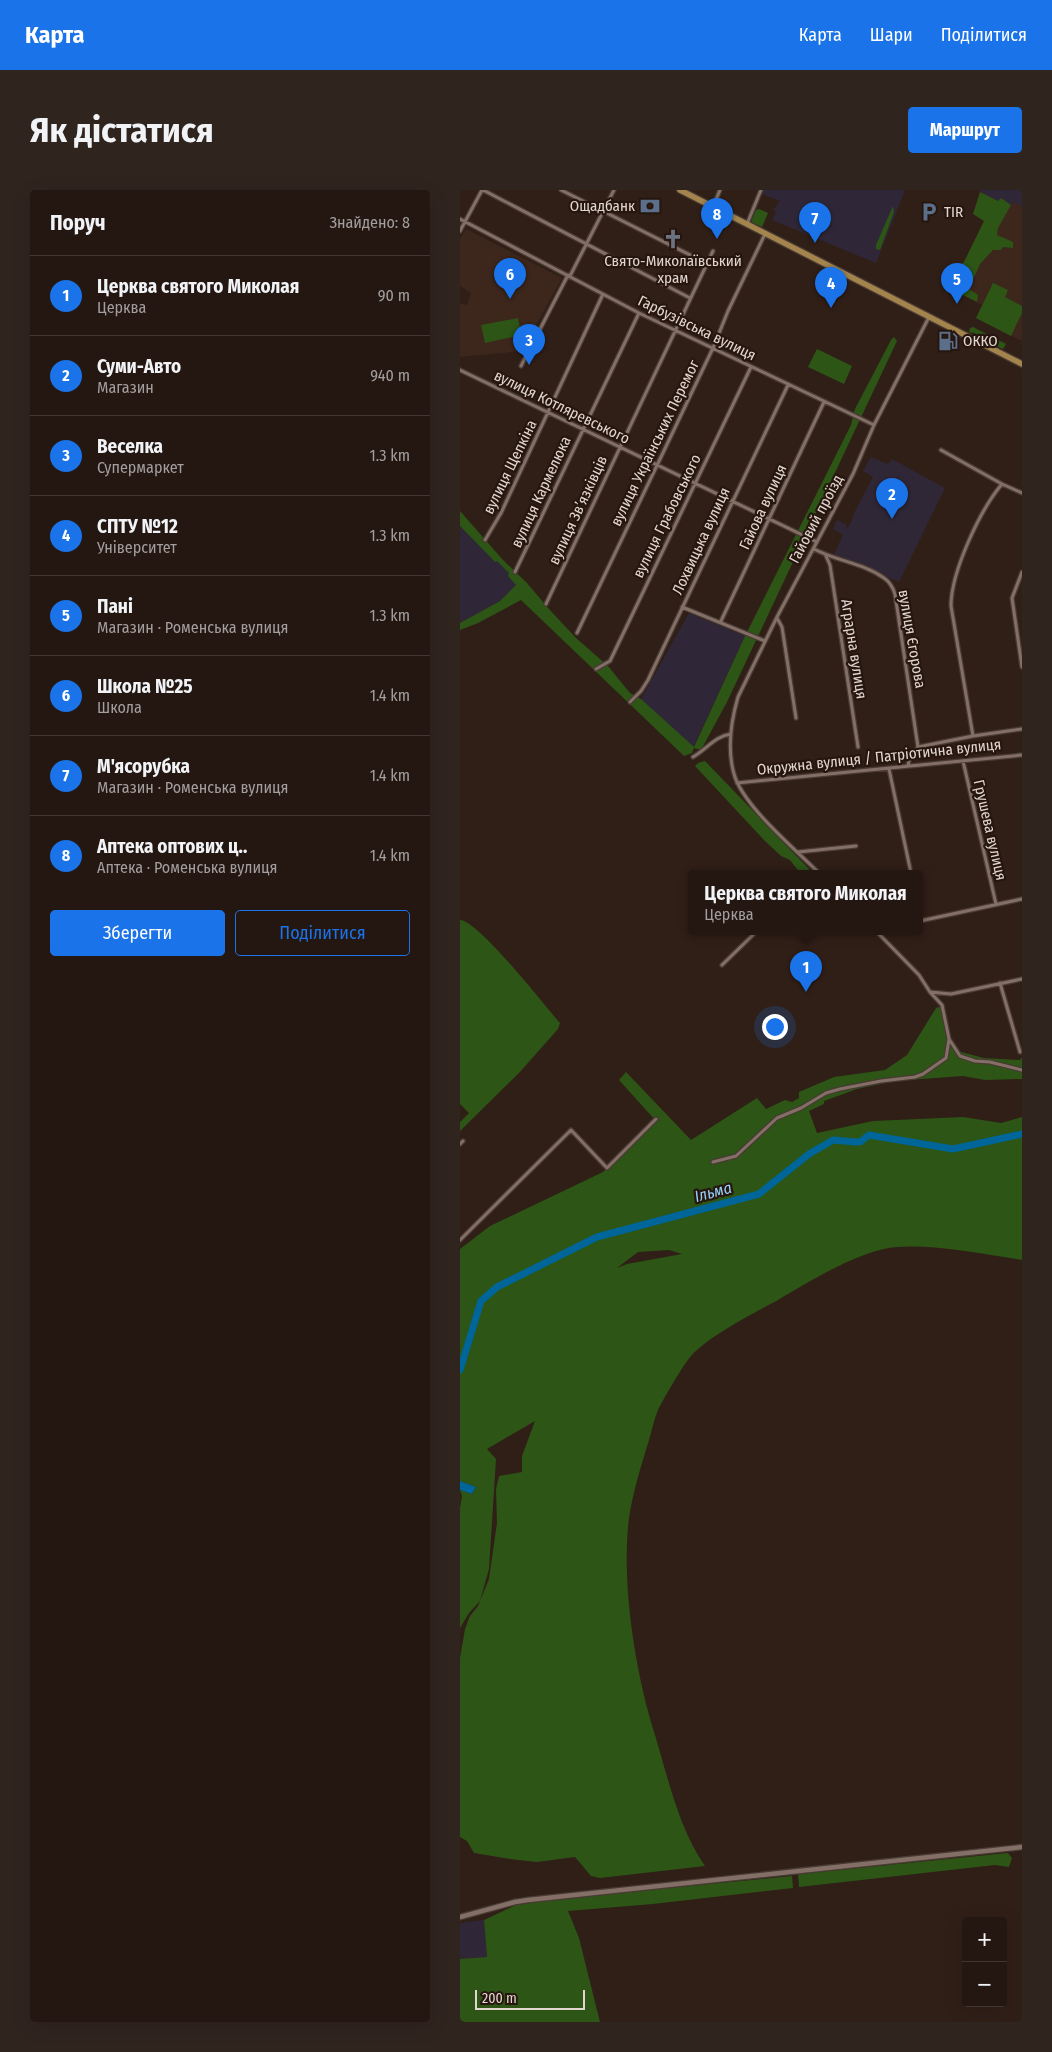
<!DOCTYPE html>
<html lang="uk">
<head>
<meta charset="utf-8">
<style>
	:root { --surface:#241711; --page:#30241f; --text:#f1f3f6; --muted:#a39f9f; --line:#413631; --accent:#1a73e8 }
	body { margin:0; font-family:"Fira Sans Condensed",sans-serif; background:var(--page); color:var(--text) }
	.controls { position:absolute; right:15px; bottom:15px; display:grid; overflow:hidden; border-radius:5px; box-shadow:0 5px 20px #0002 }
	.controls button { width:45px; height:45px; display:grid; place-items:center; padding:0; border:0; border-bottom:1px solid var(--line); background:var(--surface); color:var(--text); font:25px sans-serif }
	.scale { position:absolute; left:15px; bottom:12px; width:110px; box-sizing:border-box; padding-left:5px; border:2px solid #e2d6d1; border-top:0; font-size:14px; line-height:18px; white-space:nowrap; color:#e2d6d1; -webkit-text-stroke:4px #26160e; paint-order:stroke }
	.you { position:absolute; left:314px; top:836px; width:18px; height:18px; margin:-12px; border:4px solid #fff; border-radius:50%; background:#1a73e8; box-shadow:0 0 0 8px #1a73e833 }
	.badge { display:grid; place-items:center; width:32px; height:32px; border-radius:50%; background:var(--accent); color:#fff; font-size:16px; font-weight:700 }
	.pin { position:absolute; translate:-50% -41px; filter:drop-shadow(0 1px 2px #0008) }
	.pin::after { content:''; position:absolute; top:26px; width:18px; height:15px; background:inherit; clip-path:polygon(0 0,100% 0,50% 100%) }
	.popup { position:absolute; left:228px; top:680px; width:235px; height:65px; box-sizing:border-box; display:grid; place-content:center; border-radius:5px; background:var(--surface); filter:drop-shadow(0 1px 4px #0005); font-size:16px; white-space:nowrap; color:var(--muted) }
	.popup b { font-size:19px; color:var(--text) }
	.popup::after { content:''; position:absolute; left:50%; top:100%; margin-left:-10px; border:10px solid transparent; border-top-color:var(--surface) }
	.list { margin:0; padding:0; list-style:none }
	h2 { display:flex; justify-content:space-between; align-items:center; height:65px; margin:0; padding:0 20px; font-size:21px }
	h2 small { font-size:16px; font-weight:400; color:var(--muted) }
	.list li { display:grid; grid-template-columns:32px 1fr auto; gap:15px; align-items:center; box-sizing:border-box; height:80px; padding:0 20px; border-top:1px solid var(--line) }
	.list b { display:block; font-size:19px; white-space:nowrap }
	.list p { margin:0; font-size:16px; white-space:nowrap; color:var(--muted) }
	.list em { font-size:16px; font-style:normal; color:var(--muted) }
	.actions { display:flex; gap:10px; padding:15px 20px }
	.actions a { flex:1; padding:11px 0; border:1px solid var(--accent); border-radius:5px; text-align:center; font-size:18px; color:var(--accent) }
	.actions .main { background:var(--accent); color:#fff }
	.map { position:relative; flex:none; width:562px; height:1832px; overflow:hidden; border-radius:5px }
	header { display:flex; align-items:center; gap:30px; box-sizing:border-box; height:70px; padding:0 25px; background:var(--accent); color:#fff }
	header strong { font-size:24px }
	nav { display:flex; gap:28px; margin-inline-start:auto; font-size:18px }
	.intro { display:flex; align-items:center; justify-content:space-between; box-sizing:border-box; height:120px; padding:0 30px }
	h1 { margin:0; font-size:35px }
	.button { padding:12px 22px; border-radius:5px; background:var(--accent); color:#fff; font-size:18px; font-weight:700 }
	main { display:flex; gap:30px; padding:0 30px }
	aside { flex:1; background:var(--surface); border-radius:5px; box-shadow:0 5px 20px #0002 }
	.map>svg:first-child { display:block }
</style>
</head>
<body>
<header>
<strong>Карта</strong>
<nav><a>Карта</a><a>Шари</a><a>Поділитися</a></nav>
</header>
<div class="intro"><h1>Як дістатися</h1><a class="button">Маршрут</a></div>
<main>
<aside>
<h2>Поруч<small>Знайдено: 8</small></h2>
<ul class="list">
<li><span class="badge">1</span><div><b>Церква святого Миколая</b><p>Церква</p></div><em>90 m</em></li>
<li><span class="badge">2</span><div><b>Суми-Авто</b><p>Магазин</p></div><em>940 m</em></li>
<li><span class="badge">3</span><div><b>Веселка</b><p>Супермаркет</p></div><em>1.3 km</em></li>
<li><span class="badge">4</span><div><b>СПТУ №12</b><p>Університет</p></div><em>1.3 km</em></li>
<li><span class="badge">5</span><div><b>Пані</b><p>Магазин · Роменська вулиця</p></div><em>1.3 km</em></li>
<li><span class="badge">6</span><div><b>Школа №25</b><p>Школа</p></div><em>1.4 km</em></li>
<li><span class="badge">7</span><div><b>М'ясорубка</b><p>Магазин · Роменська вулиця</p></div><em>1.4 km</em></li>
<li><span class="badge">8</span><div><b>Аптека оптових ц..</b><p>Аптека · Роменська вулиця</p></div><em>1.4 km</em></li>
</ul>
<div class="actions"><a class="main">Зберегти</a><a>Поділитися</a></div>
</aside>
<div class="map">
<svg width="562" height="1832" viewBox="0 0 562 1832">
	<rect width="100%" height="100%" fill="#301f17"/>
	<path fill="#302736" d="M 411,267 L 428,274 L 432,269 L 485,298 L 439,392 L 374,364 L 383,345 L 373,339 L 377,330 L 387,335 L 386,337 L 388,338 L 393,328 L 392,327 L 413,287 L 403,281 Z"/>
	<path fill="#2f2737" d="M 303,0 L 445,0 L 416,73 L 312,30 L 316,22 L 313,20 L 320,11 L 302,4 Z
		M 521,0 L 562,0 L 562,17 L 554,12 L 551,15 L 538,11 L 520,2 Z
		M 0,336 L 35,372 L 37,370 L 49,383 L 48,386 L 57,395 L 40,411 L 0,433 Z
		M 229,423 L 285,446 L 233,558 L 181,509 Z
		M 24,1730 L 27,1768 L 0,1769 L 0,1733 Z"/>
	<path fill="#3d261b" d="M 520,2 L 538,11 L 541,8 L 551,15 L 554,12 L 562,17 L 562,151 L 516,128 L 522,115 L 491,99 L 487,90 L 495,79 L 504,72 L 524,31 L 513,24 Z
		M 6,39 L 102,88 L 62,161 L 0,167 L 0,113 L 7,115 L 11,103 L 0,96 L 0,49 Z"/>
	<path fill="#2c5516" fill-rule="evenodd" d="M 520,2 L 538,11 L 541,8 L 551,15 L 538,38 L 537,45 L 553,52 L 553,58 L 543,57 L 541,60 L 533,60 L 520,74 L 509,99 L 518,105 L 517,112 L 491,99 L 487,90 L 495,79 L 504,72 L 524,31 L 513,24 Z
		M 433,16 L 434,22 L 420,60 L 416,59 L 416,55 Z
		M 299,19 L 308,23 L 302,37 L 291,32 L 296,20 Z
		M 533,93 L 548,100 L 545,107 L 562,116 L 562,123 L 551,146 L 516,128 Z
		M 58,128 L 61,145 L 25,153 L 21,135 Z
		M 513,137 L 546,154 L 543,159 C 531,154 521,144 509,142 L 510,138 Z
		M 434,147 L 437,151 L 267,512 L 241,560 L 234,558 L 232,563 L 224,566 L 61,410 L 18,433 L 0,440 L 0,433 L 40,411 L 56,395 L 48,386 L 49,383 L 37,371 L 35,372 L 0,336 L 0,321 L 43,370 L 67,393 L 88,418 L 116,448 L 148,476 L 170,503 L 181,509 L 234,557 L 285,446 L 391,235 L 395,219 L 431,150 Z
		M 357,159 L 392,176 L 384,194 L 348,177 Z
		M 245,571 L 349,679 L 348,683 L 340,683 L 330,670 L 321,666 L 304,650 L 235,576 L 238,573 Z
		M 0,730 C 19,731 84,815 100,833 L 98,839 L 59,883 L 0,941 L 0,932 L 9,923 L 0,914 Z
		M 484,815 L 491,849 L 501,862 L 524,868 L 560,870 L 562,867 L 562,889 L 525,890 L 503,886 L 434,891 L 397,899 L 364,911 L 364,914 L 349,921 L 357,943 L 413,931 L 503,927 L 541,933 L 562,927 L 562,1070 C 525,1064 473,1054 437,1057 C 400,1060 350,1091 318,1110 C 294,1123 249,1146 231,1166 C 223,1175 204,1208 198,1220 C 194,1229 192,1240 189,1250 C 181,1276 173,1302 169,1328 C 161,1393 175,1480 194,1542 C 208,1587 218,1637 245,1676 L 140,1688 L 131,1686 L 115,1667 L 77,1672 L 50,1669 L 14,1663 L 7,1651 L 0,1647 L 0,1468 L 5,1439 L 10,1426 L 18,1416 L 29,1389 L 37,1333 L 36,1299 L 39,1286 L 62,1282 L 62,1266 L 75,1231 L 27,1259 L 36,1269 L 29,1379 L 20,1411 L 9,1423 L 0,1438 L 0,1318 L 2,1306 L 0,1300 L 12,1304 L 16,1297 L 0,1291 L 0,1059 L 30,1036 L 143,982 L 195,930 L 159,890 L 166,882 L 231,950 L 297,908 L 306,919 L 325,910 L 332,912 L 339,908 L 339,902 L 374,887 L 425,880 L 447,865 L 476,818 ZM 209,1060 L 222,1064 L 167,1074 L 157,1078 L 178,1062 Z
		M 548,1663 L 552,1668 L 549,1677 L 535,1675 L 339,1697 L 338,1684 Z
		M 332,1686 L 333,1698 L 193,1714 L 108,1721 L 119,1748 L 140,1832 L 0,1832 L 0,1769 L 27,1767 L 24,1730 L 56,1715 L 103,1708 Z"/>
	<path fill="#006598" d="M 0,1291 L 16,1297 L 12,1304 L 0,1300 Z"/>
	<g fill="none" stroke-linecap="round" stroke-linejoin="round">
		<path stroke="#006598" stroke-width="7" d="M 0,1180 L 21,1111 L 37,1097 L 137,1047 L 299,1004 L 349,964 L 373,950 L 395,952 L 400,952 L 409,945 L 493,959 L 562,944"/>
		<defs>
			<path id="minor" d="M 23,0 L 230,108
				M 101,0 L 246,73
				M 253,17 L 260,0
				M 0,29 L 179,123 L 414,235
				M 287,34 L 301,0
				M 0,41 L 22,0
				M 110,86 L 154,0
				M 61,176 L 108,85
				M 0,180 L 357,352
				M 481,260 L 542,294 L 562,303
				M 25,350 L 41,323 L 143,104
				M 354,359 C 376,371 403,373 424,388 C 430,392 433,398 435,404 L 458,557 L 449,570 L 448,576
				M 366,366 L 370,375 L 398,557
				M 55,382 L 179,123
				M 562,382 L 552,408 L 562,477
				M 86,414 L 253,61
				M 222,417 L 305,451
				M 317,428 L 322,437 L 336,528
				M 261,431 L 364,212
				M 117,443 L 253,158 L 268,121 L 305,44
				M 136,479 L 150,471 L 291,177
				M 170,512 L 181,501 L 188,490 L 328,195
				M 513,546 L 491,416 C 491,382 520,320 542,294
				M 458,557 L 513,546 L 562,539
				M 233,567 C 247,559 255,546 271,544
				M 503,571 L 536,714
				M 429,579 L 451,683
				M 277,593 L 562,565
				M 338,662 L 396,656
				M 359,683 C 335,659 283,616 274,584 C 267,559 271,531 278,507 L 317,427 L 393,284 L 414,235 L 469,127
				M 460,725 L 461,731
				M 460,731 L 562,709
				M 262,775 L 297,741
				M 540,793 L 560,862
				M 470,802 L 491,804 L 562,789
				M 489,849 L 500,866 L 515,871 L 530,872 L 562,880
				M 0,954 L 3,951
				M 253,972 L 276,966 L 317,928 L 341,918 L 366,903 L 380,899 L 421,891 L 455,887 L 463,884 L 486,868 L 489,849 L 482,815 L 470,802 L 459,785 L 416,741
				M 0,1050 L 111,940 L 147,978 L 196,929"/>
			<path id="tertiary" d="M 0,1727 L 55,1712 L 68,1710 L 562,1657"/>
			<path id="primary" d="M 220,0 L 562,174"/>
		</defs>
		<use href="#minor" stroke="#483a34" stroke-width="5.5"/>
		<use href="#tertiary" stroke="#483a34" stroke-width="7"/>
		<use href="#primary" stroke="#483a34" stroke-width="8"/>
		<use href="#minor" stroke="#836f65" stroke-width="3"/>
		<use href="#tertiary" stroke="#836f65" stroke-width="4.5"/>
		<use href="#primary" stroke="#a2844c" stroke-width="5.5"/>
	</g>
	<defs>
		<symbol id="bank-bare" viewBox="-9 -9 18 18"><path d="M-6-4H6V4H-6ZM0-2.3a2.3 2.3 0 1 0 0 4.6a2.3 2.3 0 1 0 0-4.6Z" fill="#5c6f8a" stroke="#26160e" stroke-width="2.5" paint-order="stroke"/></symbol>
		<symbol id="parking-bare" viewBox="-9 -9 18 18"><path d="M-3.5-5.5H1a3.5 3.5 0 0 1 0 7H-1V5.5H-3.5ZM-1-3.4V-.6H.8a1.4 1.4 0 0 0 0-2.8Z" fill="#5c6f8a" stroke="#26160e" stroke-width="2.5" paint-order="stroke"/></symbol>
		<symbol id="church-bare" viewBox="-9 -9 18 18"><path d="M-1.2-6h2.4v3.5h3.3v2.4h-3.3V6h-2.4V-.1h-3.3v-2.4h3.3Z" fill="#6b7280" stroke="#26160e" stroke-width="2.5" paint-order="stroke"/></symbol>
		<symbol id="fuel-bare" viewBox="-9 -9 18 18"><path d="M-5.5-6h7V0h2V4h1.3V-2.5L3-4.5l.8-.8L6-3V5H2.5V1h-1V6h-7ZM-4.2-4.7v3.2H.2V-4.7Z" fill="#5c6f8a" stroke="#26160e" stroke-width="2.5" paint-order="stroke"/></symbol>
	</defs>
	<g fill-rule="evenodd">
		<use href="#bank-bare" x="176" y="2" width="28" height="28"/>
		<use href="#parking-bare" x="455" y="8" width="28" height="28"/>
		<use href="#church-bare" x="199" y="35" width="28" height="28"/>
		<use href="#fuel-bare" x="474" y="137" width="28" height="28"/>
	</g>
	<g text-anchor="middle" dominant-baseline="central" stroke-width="4.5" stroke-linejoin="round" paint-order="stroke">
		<g font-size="15" fill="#e2d6d1" stroke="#26160e" text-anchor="start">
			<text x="175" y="16" text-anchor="end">Ощадбанк</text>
			<text x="484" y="22">TIR</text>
			<text x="213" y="71" text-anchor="middle">Свято-Миколаївський<tspan x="213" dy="17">храм</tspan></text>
			<text x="503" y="151">ОККО</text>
		</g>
		<g font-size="15" fill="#e2d6d1" stroke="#26160e">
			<text transform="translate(237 138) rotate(26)">Гарбузівська вулиця</text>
			<text transform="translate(102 217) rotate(26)">вулиця Котляревського</text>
			<text transform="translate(195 253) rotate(-64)">вулиця Українських Перемог</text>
			<text transform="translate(50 277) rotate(-64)">вулиця Щепкіна</text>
			<text transform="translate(81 302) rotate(-65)">вулиця Кармелюка</text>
			<text transform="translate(303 317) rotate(-65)">Гайова вулиця</text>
			<text transform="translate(118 320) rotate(-65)">вулиця Звʼязківців</text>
			<text transform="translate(207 326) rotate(-64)">вулиця Грабовського</text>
			<text transform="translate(356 329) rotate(-62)">Гайовий проїзд</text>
			<text transform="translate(241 351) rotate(-65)">Лохвицька вулиця</text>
			<text transform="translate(452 449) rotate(80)">вулиця Єгорова</text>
			<text transform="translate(394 459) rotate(81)">Аграрна вулиця</text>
			<text transform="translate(419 567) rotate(-6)">Окружна вулиця / Патріотична вулиця</text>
			<text transform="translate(530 640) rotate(77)">Грушева вулиця</text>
		</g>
		<g font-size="16" font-style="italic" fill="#94cffa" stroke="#26160e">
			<text transform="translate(253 1002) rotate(-15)">Ільма</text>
		</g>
	</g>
</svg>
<div class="controls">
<button>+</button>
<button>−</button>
</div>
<div class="scale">200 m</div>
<div class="you"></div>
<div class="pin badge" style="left:346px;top:802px">1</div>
<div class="popup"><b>Церква святого Миколая</b>Церква</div>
<div class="pin badge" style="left:432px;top:329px">2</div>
<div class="pin badge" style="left:69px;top:175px">3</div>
<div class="pin badge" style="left:371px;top:118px">4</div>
<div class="pin badge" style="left:497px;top:114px">5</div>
<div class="pin badge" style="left:50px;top:109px">6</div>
<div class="pin badge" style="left:355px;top:53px">7</div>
<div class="pin badge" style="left:257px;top:49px">8</div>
</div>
</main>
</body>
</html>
